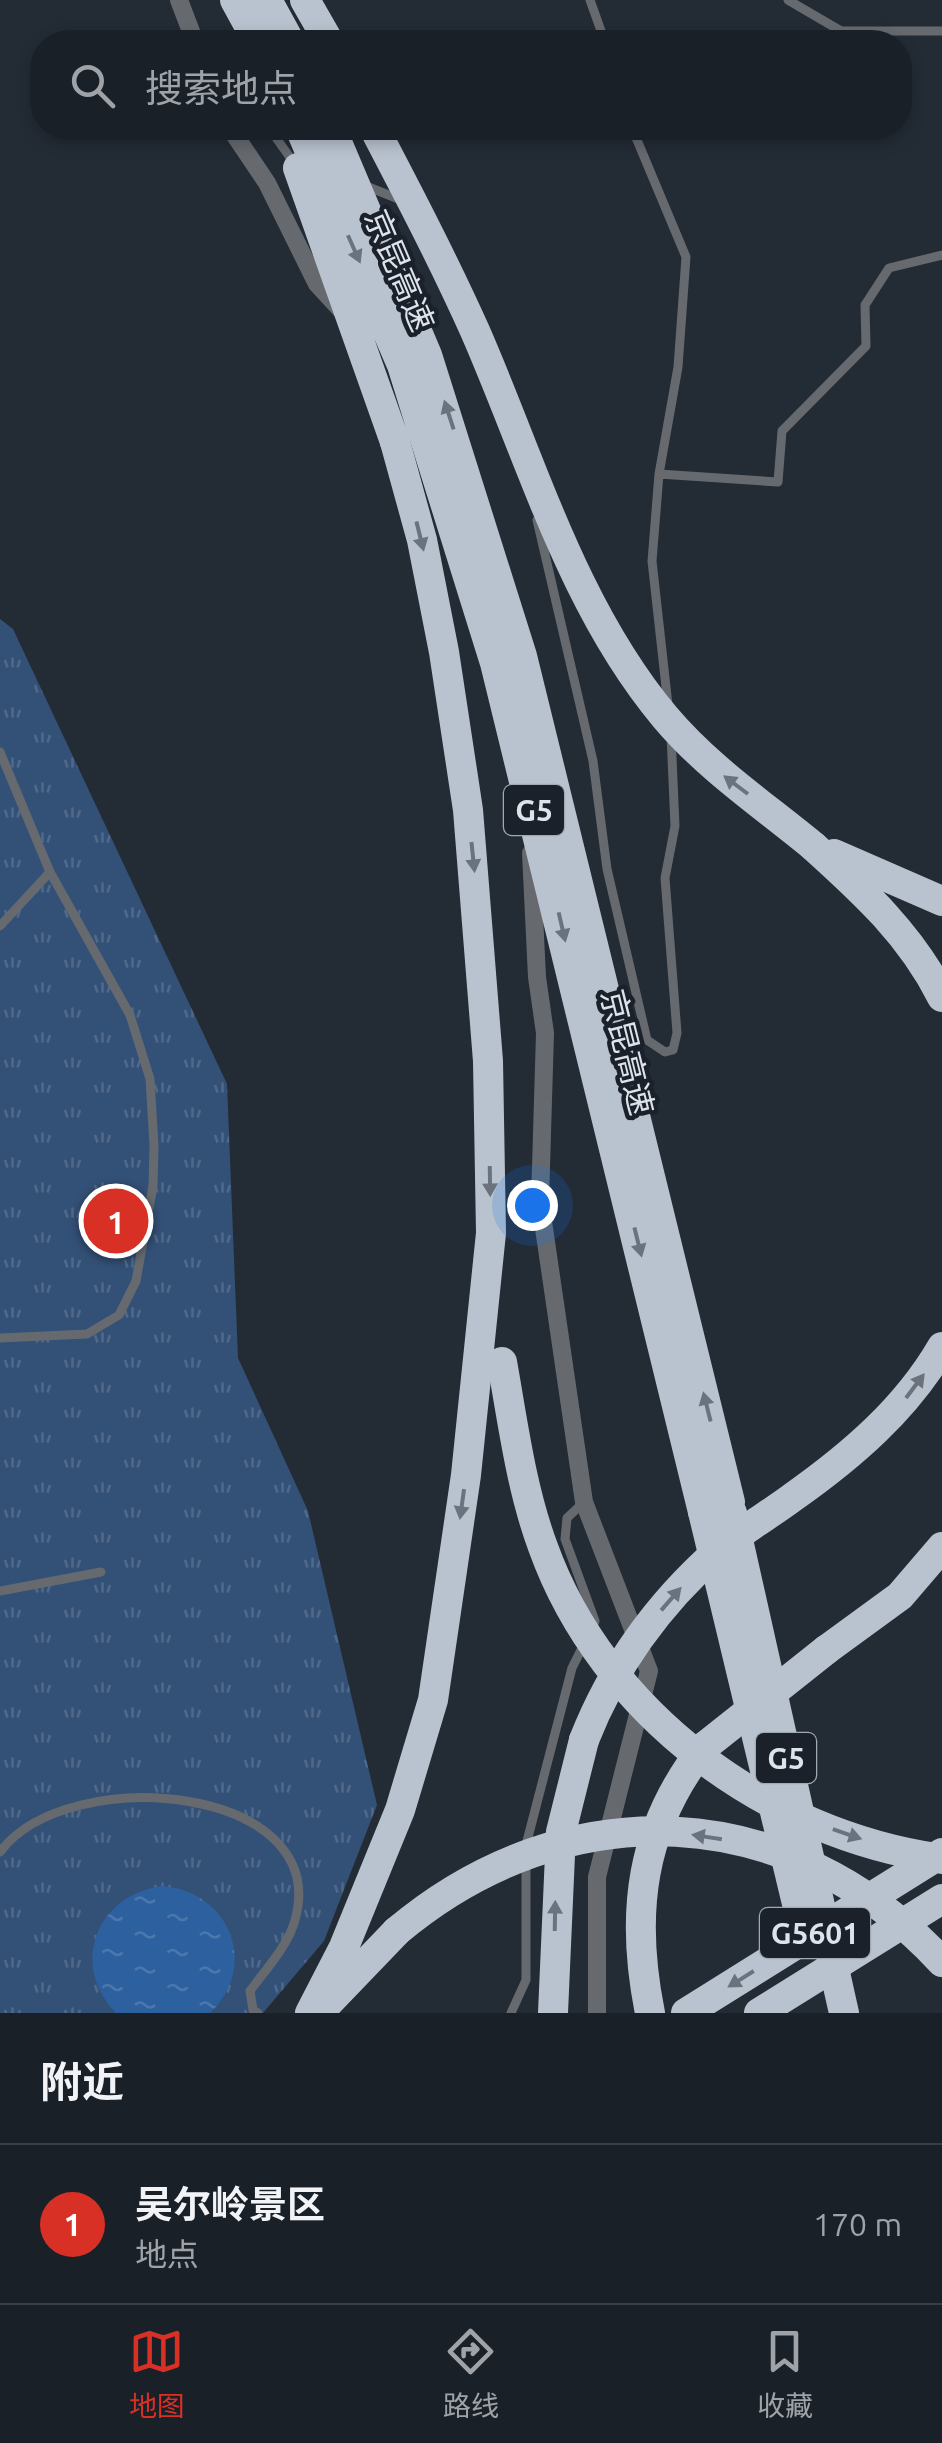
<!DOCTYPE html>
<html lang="zh">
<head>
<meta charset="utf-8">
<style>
	:root { --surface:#1a2028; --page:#272d34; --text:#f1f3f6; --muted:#9fa3a8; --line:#383e45; --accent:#d93025 }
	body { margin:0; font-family:Ubuntu,"Noto Sans SC",sans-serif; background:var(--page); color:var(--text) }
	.you { position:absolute; left:532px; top:1205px; width:35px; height:35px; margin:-25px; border:8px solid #fff; border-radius:50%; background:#1a73e8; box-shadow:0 0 0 15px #1a73e833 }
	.badge { display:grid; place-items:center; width:65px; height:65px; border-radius:50%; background:var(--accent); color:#fff; font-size:32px; font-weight:700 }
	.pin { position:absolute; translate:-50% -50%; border:5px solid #fff; box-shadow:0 2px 10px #0006 }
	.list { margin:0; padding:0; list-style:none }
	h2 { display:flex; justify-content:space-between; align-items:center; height:130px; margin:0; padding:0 40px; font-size:42px }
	h2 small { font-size:32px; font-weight:400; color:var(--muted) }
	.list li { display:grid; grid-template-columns:65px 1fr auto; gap:30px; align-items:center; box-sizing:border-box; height:160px; padding:0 40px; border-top:2px solid var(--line) }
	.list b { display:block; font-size:38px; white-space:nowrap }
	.list p { margin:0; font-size:32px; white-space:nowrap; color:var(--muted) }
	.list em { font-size:32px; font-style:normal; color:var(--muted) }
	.icon { flex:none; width:55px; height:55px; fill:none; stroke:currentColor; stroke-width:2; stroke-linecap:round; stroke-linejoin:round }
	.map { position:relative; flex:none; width:942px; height:2013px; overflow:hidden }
	.search { position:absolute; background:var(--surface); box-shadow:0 5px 15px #0003; left:30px; right:30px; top:30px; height:110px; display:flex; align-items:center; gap:25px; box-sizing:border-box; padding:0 35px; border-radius:40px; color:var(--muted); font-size:38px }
	.sheet { height:290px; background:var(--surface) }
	nav { display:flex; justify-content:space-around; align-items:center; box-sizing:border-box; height:140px; border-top:2px solid var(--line); background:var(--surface); font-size:28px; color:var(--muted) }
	nav a { display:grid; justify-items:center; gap:5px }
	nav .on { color:var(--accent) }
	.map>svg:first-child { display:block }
</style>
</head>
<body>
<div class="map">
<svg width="942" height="2013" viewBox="0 0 942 2013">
	<defs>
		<pattern id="park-tufts" width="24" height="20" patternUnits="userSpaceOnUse" patternTransform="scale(2.5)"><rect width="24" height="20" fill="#335076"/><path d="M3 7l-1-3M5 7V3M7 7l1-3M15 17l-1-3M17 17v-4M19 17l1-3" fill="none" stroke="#50698a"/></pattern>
		<pattern id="water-ripples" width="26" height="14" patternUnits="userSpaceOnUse" patternTransform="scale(2.5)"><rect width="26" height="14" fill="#2d609f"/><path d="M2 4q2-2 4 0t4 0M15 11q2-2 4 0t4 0" fill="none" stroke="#4b77ac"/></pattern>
	</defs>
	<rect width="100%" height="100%" fill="#232b35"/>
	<path fill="url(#park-tufts)" d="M 0,619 L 13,629 L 227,1084 L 238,1358 L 308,1511 L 377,1805 L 324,1941 L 263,2013 L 0,2013 Z"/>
	<path fill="url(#water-ripples)" d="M 162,1886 C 229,1891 260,1965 210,2013 L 116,2013 C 69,1965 96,1895 162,1886 Z"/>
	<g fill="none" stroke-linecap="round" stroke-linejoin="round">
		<path stroke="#666a6f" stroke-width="9" d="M 590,0 L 605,42
			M 788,0 L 841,31 L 942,31
			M 269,128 L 294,163
			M 632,128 L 686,257 L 678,367 L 659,474
			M 361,184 L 396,198
			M 537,520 L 593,761 L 607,869 L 647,1040 L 665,1052 L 673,1050 L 677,1033 L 665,878 L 675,826 L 671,735
			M 668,705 L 652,561 L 659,474 L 778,482 L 782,431 L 866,346 L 865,305 L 889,268 L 942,255
			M 0,752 L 50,872 L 130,1015 L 150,1079 L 154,1146 L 153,1186 L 136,1281 L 119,1315 L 87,1334 L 0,1338
			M 0,926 L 50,872
			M 584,1502 L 567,1518 L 565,1539 L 595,1621 L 593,1626
			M 0,1591 L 101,1572
			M 0,1852 C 68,1761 333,1785 295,1920 C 288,1946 266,1969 250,1991 L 253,2010 L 258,2013
			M 511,2013 L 526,1980 L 526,1845 L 572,1668 L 584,1644"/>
		<path stroke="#666a6f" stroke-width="18" d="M 179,0 L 195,42
			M 230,128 L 267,183 L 317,284 L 341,310
			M 531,853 L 537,977 L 545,1033 L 540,1201 L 584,1502 L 649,1671 L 597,1877 L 597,2013"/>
		<path stroke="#b9c3cf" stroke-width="30" d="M 235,0 L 258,42
			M 267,0 L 290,42
			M 305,0 L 329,42
			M 813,846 C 864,892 911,935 942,997
			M 834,854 L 942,901
			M 703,1512 L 805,1937
			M 732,1513 L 844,2013
			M 826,1650 L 900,1596 L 942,1547
			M 326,2005 L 397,1931
			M 310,2013 L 344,1947 L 400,1810 L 433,1700 L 466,1475 L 491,1233 L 488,1061 L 468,810 L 444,652 L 422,540 L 395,442
			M 553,2013 L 561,1832 L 584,1740
			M 650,2013 C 630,1914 640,1828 704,1747"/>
		<path stroke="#b9c3cf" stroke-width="30" d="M 300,128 L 402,365 L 495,663 L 703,1512
			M 331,128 L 427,355 L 522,656 L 730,1502
			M 374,128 C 409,195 444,262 475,331 C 532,461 572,606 665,717 C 708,768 762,804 813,846
			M 298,168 L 395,442
			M 502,1362 C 513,1423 521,1488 543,1547 C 603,1714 768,1835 942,1859
			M 584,1740 C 613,1666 659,1603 719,1550 C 742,1530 769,1515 793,1497 C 851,1456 906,1409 942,1347
			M 704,1747 L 826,1650
			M 397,1931 C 566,1789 790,1798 942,1962
			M 686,2013 L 942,1853
			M 759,2013 L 942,1899"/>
	</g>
	<defs><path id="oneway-solid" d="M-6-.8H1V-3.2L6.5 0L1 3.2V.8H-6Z" transform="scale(2.5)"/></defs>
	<g fill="#6a727d">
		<use href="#oneway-solid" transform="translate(354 249) rotate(66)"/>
		<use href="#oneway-solid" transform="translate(449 415) rotate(-108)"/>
		<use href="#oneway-solid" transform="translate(420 536) rotate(76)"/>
		<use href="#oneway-solid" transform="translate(736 785) rotate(-143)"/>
		<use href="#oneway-solid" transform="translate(473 857) rotate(84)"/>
		<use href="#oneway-solid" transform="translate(562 927) rotate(77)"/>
		<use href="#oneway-solid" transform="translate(490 1181) rotate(89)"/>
		<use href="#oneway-solid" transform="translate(638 1242) rotate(76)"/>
		<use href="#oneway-solid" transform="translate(915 1386) rotate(-53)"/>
		<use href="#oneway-solid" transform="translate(707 1407) rotate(-104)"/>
		<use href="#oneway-solid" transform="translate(462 1504) rotate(98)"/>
		<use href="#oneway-solid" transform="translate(671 1599) rotate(-49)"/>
		<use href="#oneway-solid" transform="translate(847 1834) rotate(19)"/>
		<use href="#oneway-solid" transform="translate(707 1837) rotate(-171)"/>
		<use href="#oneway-solid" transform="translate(555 1916) rotate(-89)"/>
		<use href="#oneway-solid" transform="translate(741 1979) rotate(148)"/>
	</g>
	<g text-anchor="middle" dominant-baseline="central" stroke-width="9" stroke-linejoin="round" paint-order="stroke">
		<g fill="#1a212b" stroke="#a3a9b1" stroke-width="2.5">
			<rect x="504" y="785" width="60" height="50" rx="8"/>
			<rect x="756" y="1733" width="60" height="50" rx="8"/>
			<rect x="760" y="1908" width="110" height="50" rx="8"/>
		</g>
		<g font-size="30" font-weight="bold" fill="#dee3ea">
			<text x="534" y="810">G5</text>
			<text x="786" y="1758">G5</text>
			<text x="815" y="1933">G5601</text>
		</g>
		<g font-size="32" fill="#dee3ea" stroke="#1a212b">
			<text transform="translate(400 270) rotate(67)">京昆高速</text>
			<text transform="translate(628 1052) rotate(76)">京昆高速</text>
		</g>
	</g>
</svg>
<div class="you"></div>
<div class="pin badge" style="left:116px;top:1221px">1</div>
<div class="search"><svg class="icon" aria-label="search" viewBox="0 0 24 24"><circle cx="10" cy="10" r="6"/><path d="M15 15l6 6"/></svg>搜索地点</div>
</div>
<section class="sheet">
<h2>附近<small></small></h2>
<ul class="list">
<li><span class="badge">1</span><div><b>吴尔岭景区</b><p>地点</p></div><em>170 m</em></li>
</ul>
</section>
<nav>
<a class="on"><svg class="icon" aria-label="map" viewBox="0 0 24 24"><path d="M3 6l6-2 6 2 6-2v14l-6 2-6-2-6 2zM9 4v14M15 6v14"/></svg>地图</a>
<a><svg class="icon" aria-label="directions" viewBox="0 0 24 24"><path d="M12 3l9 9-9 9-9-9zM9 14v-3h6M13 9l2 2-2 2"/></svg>路线</a>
<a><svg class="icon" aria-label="saved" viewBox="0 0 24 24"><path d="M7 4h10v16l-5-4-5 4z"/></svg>收藏</a>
</nav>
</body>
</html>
